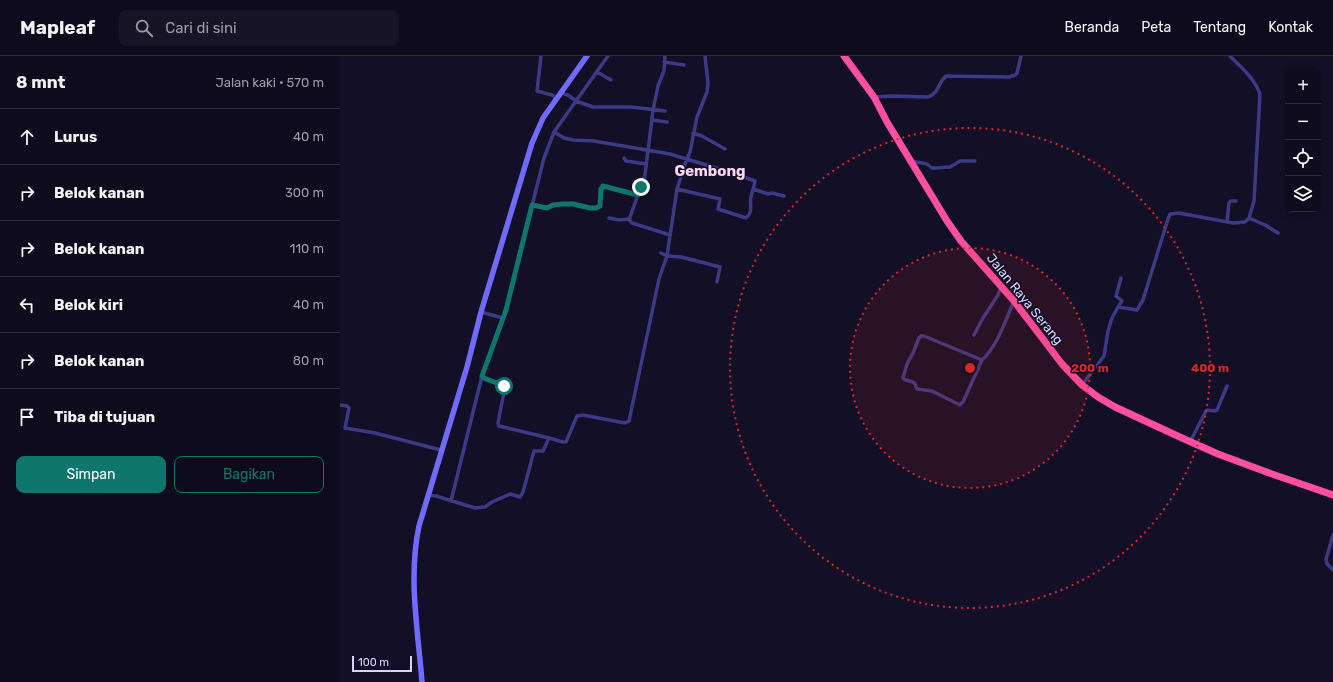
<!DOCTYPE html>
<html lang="id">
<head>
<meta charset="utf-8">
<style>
	:root { --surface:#0e0b1c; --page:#171425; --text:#f1f3f6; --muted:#9b9ba3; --line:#2e2b3b; --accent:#0f766e }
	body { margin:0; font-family:Rubik,sans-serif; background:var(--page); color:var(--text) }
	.controls { position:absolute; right:12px; top:12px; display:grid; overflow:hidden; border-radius:8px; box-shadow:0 2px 10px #0003 }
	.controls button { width:36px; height:36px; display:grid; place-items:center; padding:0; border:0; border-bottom:1px solid var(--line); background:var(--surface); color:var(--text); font:20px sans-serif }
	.scale { position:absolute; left:12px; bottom:10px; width:60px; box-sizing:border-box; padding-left:4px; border:2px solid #d9d4ff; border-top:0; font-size:11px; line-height:14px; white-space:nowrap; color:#d9d4ff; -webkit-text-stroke:3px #130f26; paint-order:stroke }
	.stop { position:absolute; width:12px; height:12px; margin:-9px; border:3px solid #0f766e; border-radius:50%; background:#fff }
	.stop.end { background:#0f766e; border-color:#fff; box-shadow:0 1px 4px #0008 }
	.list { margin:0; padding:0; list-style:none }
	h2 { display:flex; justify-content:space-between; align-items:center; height:52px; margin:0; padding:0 16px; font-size:17px }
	h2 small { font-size:13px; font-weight:400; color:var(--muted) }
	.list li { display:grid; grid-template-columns:26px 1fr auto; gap:12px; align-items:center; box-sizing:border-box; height:56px; padding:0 16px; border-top:1px solid var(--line) }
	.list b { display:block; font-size:15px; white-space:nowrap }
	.list em { font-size:13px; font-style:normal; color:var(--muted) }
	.actions { display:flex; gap:8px; padding:12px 16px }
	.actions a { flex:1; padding:9px 0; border:1px solid var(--accent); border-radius:8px; text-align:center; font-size:14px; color:var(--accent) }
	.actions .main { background:var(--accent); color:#fff }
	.icon { flex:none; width:22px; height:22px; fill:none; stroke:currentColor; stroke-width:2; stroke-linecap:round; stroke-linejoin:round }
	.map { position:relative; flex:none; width:993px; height:626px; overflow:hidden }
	header { display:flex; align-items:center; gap:24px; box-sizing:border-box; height:56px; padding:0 20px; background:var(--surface); border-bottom:1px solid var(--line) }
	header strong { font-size:19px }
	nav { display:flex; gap:22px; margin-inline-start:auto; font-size:14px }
	.search { width:280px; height:36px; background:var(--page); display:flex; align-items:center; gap:10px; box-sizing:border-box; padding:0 14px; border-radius:8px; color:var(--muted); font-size:15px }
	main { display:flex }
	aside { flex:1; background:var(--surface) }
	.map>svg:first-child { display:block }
</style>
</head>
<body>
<header>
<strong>Mapleaf</strong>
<div class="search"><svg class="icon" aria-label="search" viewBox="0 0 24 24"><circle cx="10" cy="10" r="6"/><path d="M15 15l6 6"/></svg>Cari di sini</div>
<nav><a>Beranda</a><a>Peta</a><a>Tentang</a><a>Kontak</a></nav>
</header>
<main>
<aside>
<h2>8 mnt<small>Jalan kaki · 570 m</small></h2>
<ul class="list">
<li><svg class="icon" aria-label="ahead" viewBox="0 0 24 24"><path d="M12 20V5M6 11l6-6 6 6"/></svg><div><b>Lurus</b></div><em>40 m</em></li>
<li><svg class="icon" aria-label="right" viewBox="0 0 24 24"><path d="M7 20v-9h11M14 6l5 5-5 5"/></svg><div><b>Belok kanan</b></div><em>300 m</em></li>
<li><svg class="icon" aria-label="right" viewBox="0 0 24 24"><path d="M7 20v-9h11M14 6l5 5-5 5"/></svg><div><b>Belok kanan</b></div><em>110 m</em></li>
<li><svg class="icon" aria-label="left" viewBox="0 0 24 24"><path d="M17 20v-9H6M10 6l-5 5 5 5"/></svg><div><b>Belok kiri</b></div><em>40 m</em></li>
<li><svg class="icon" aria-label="right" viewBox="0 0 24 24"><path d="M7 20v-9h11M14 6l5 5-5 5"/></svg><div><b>Belok kanan</b></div><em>80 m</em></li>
<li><svg class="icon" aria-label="arrive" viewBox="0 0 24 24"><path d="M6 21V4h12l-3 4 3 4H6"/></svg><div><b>Tiba di tujuan</b></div></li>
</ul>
<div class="actions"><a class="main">Simpan</a><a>Bagikan</a></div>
</aside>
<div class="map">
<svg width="993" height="626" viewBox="0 0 993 626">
	<rect width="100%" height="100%" fill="#130f26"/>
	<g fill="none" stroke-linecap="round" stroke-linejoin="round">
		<path stroke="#3d3a85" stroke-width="3.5" d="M 201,0 L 197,35 L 212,39 L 214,40 L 216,44
			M 325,0 L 324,15 L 318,30 L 313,54 L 305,119 L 289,164 L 292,167 L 330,179
			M 324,6 L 344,9
			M 257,16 L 271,24
			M 221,37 L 228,39 L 236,45 L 253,51 L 291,51 L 325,55
			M 535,41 L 552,40 L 588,41 C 599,38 598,26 606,20 L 669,21 L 675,19 L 677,17 L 681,0
			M 312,64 L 327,66
			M 214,76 L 224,82 L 233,84 L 254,85 L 330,98 L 393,117 L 415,125 C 414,131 412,136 411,141 C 409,150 414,155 406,162 L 378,153 L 380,143 L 337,133
			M 353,77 L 362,80 L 385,93
			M 284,102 L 286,105 L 306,108
			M 571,105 L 587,108 L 592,112 L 596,112 L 610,111 L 620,105 L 635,105
			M 413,133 L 428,138 L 432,137 L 444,140
			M 192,149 L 207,152 L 213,149 L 222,148 L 233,148 L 250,152 L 259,151 C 262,145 259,137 263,130 L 298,139
			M 269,162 L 279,164 L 290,163
			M 909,162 L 925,169 L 938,177
			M 887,166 L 889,147 L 891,145 L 896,145
			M 321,197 L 327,200 L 341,201 L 380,211 L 377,226
			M 778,251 L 782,245 L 776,240 L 781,222
			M 141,256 L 163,262
			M 634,279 L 643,262 L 658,239 L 661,231
			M 642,304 L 623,346 L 620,349 L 592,335 L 577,333 C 576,332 576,330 575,328 C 573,324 566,326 563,322 L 567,308 L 573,297 L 579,282 L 581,280 L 584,280 L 642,304 C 658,289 665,265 674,245
			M 742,329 L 764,300 L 768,275 L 772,262 L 778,251 L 797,254 L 803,244 L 828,163 L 830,158 L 839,157 L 893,167 L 905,166 L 909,162 L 914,145 L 920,38 C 914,21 901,12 890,0
			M 0,349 L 7,350 L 9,352 L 5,372 L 35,377 L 101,394
			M 209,382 L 159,370 L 158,367 L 165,331 L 163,329 L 144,323 L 142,320 L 166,254 L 204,102 L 214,76 L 268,0
			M 850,386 L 866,355 L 867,354 L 875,355 L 877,354 L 887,330
			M 88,439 L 96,440 L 135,452 L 145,451 L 152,446 L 170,438 L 180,441 L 183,436 L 194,395 L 203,395 L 209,382 L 223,386 L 226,386 L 237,360 L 243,359 L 285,367 L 289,365 L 319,223 L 327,200 L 337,133 L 345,108 L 350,96 L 357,61 L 367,36 L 368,27 L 365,0
			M 111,445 L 142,320
			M 993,479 L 986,503 L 987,508 L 993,514"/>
		<path stroke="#6f6bff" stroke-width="5.5" d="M 82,626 C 78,574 68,522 79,470 L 127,311 L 141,256 L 192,87 L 203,62 L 247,0"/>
		<path stroke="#ff4fa3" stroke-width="7" d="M 504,0 L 534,41 L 547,66 L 607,165 L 621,185 L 674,245 L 722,308 L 742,329 L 758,341 L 775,351 L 842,382 L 878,398 L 932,418 L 993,439"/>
	</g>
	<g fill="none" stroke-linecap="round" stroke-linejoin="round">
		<path stroke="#0f766e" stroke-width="5" d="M 164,330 L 144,322 L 142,320 L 166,254 L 192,149 L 207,152 L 213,149 L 222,148 L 233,148 L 250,152 L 256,152 L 260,150 L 261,133 L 263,130 L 298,139 L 301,131"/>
	</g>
	<circle cx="630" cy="312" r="120" fill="#d62828" fill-opacity=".12"/>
	<g fill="none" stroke="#d62828" stroke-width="2" stroke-dasharray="2 4">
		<circle cx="630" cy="312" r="120"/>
		<circle cx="630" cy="312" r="240"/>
	</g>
	<g text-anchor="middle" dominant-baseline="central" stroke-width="3" stroke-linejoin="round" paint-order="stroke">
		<g font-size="13" fill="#d9d4ff" stroke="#130f26">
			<text transform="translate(685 243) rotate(51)">Jalan Raya Serang</text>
		</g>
		<g font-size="15" font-weight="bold" fill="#ffd6f0" stroke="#130f26">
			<text x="370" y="115">Gembong</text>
		</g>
	</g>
	<circle cx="630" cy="312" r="6" fill="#d62828" stroke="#130f26" stroke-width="2"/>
	<g font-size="12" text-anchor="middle" font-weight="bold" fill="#d62828" stroke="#130f26" stroke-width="3" stroke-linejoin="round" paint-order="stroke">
		<text x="750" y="316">200 m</text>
		<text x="870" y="316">400 m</text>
	</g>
</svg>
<div class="controls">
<button>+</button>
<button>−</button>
<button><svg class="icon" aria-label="locate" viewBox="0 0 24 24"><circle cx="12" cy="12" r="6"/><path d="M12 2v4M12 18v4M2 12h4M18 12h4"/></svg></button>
<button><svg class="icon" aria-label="layers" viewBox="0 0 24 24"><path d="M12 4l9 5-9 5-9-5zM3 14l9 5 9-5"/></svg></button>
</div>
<div class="scale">100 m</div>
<div class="stop" style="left:164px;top:330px"></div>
<div class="stop end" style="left:301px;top:131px"></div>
</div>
</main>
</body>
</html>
